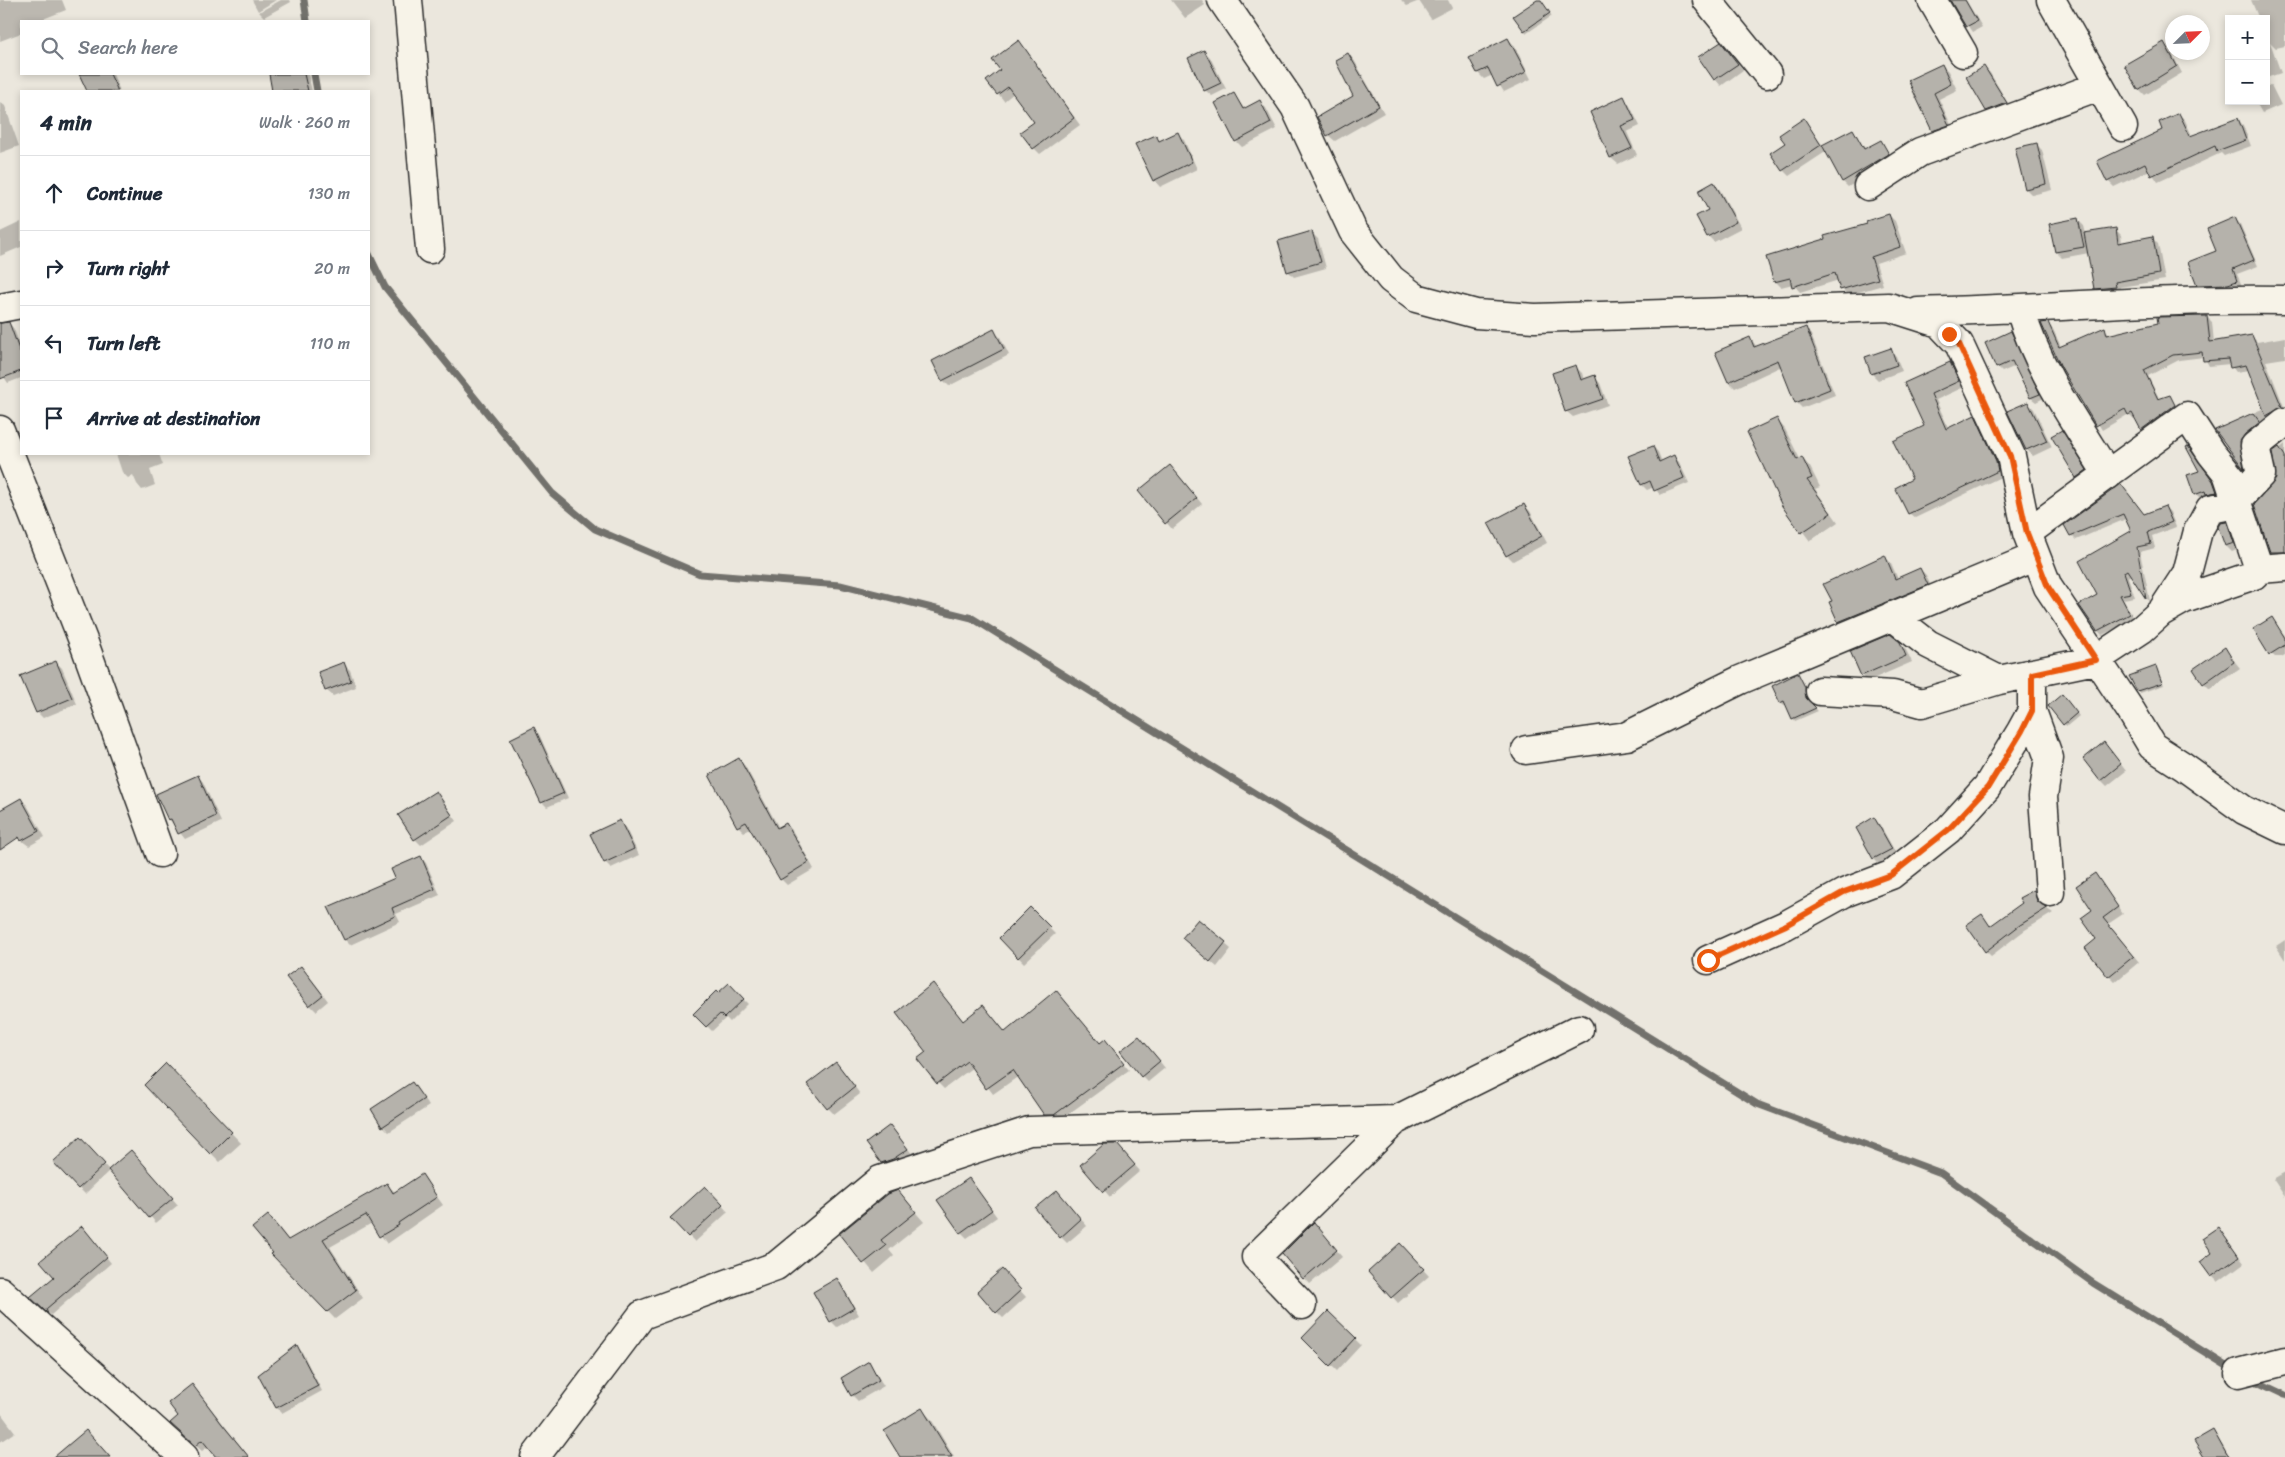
<!DOCTYPE html>
<html lang="en">
<head>
<meta charset="utf-8">
<style>
	:root { --surface:#fff; --page:#f6f6f7; --text:#1f2937; --muted:#747a83; --line:#e0e1e3 }
	body { margin:0; font-family:Sriracha,sans-serif; background:var(--page); color:var(--text) }
	.controls { position:absolute; right:15px; top:15px; display:grid; overflow:hidden; border-radius:0px; box-shadow:0 2px 8px #0003 }
	.controls button { width:45px; height:45px; display:grid; place-items:center; padding:0; border:0; border-bottom:1px solid var(--line); background:var(--surface); color:var(--text); font:25px sans-serif }
	.compass { position:absolute; left:2165px; top:15px; width:45px; height:45px; border-radius:50%; background:var(--surface); box-shadow:0 2px 8px #0003; rotate:66deg }
	.stop { position:absolute; width:15px; height:15px; margin:-11px; border:4px solid #ea580c; border-radius:50%; background:#fff }
	.stop.end { background:#ea580c; border-color:#fff; box-shadow:0 1px 5px #0008 }
	.list { margin:0; padding:0; list-style:none }
	h2 { display:flex; justify-content:space-between; align-items:center; height:65px; margin:0; padding:0 20px; font-size:21px }
	h2 small { font-size:16px; font-weight:400; color:var(--muted) }
	.list li { display:grid; grid-template-columns:32px 1fr auto; gap:15px; align-items:center; box-sizing:border-box; height:75px; padding:0 20px; border-top:1px solid var(--line) }
	.list b { display:block; font-size:19px; white-space:nowrap }
	.list em { font-size:16px; font-style:normal; color:var(--muted) }
	.icon { flex:none; width:28px; height:28px; fill:none; stroke:currentColor; stroke-width:2; stroke-linecap:round; stroke-linejoin:round }
	.map { position:relative; flex:none; width:2285px; height:1457px; overflow:hidden }
	.search { position:absolute; background:var(--surface); box-shadow:0 2px 8px #0003; left:20px; top:20px; width:350px; height:55px; display:flex; align-items:center; gap:12px; box-sizing:border-box; padding:0 18px; border-radius:0px; color:var(--muted); font-size:19px }
	.panel { position:absolute; background:var(--surface); box-shadow:0 2px 8px #0003; left:20px; top:90px; width:350px; height:365px; border-radius:0px }
	.map>svg:first-child { display:block }
</style>
</head>
<body>
<div class="map">
<svg width="2285" height="1457" viewBox="0 0 2285 1457">
	<rect width="100%" height="100%" fill="#ebe7dd"/>
	<filter id="ink" filterUnits="userSpaceOnUse"><feTurbulence type="fractalNoise" baseFrequency=".02" numOctaves="2"/><feDisplacementMap in="SourceGraphic" scale="10" xChannelSelector="R" yChannelSelector="G"/><feConvolveMatrix kernelMatrix="1 2 1 2 8 2 1 2 1" color-interpolation-filters="sRGB"/></filter>
	<g filter="url(#ink)">
		<path fill="#0003" d="M 0,0 L 62,0 L 66,10 L 38,21 L 21,21 L 21,33 L 0,41 Z
			M 252,0 L 276,0 L 258,11 Z
			M 281,0 L 290,0 L 291,2 L 264,17 L 259,12 Z
			M 1171,0 L 1202,0 L 1205,5 L 1185,18 Z
			M 1401,0 L 1448,0 L 1452,8 L 1431,19 L 1419,1 L 1407,6 Z
			M 1539,0 L 1552,16 L 1527,33 L 1524,30 Z
			M 1951,0 L 1966,0 L 1982,27 L 1973,32 Z
			M 2251,0 L 2285,0 L 2285,46 L 2276,48 L 2270,42 L 2281,73 L 2266,78 L 2266,42 L 2270,45 L 2266,37 L 2266,19 L 2259,19 Z
			M 1508,39 L 1514,45 L 1531,79 L 1504,92 L 1493,75 L 1484,79 L 1478,73 L 1471,58 Z
			M 1019,41 L 1080,125 L 1040,154 L 1034,148 L 1035,122 L 1014,93 L 1004,101 L 988,81 L 1001,71 Z
			M 2164,44 L 2170,50 L 2182,73 L 2145,95 L 2139,89 Z
			M 1727,49 L 1743,70 L 1721,86 L 1715,79 Z
			M 1204,51 L 1210,57 L 1226,89 L 1212,96 L 1205,90 L 1189,59 Z
			M 1348,54 L 1354,60 L 1384,113 L 1335,141 L 1328,135 L 1355,97 Z
			M 1942,65 L 1948,71 L 1957,90 L 1939,99 L 1954,131 L 1939,136 L 1933,130 L 1909,81 Z
			M 1984,67 L 1990,73 L 2012,110 L 1993,116 L 1987,110 Z
			M 88,74 L 113,74 L 120,91 L 88,91 L 82,76 Z
			M 270,74 L 308,74 L 312,91 L 274,91 Z
			M 2271,85 L 2281,105 L 2262,113 L 2255,101 L 2266,101 L 2266,87 Z
			M 1234,94 L 1245,110 L 1260,102 L 1266,108 L 1277,129 L 1242,147 L 1236,141 Z
			M 1623,98 L 1629,104 L 1640,126 L 1627,132 L 1637,155 L 1618,164 L 1611,158 L 1591,112 Z
			M 0,102 L 5,106 L 19,146 L 0,153 Z
			M 2179,114 L 2185,120 L 2192,136 L 2237,119 L 2243,125 L 2251,146 L 2224,156 L 2221,153 L 2158,182 L 2150,170 L 2114,187 L 2108,181 Z
			M 1803,120 L 1823,146 L 1853,130 L 1866,150 L 1880,141 L 1893,160 L 1848,187 L 1843,182 L 1827,151 L 1789,176 L 1783,170 L 1787,144 Z
			M 1177,133 L 1184,140 L 1197,169 L 1160,187 L 1154,180 L 1155,136 L 1161,142 Z
			M 2036,144 L 2042,150 L 2052,190 L 2032,195 L 2026,189 L 2017,149 Z
			M 1714,184 L 1720,190 L 1741,228 L 1714,242 L 1708,236 Z
			M 1889,215 L 1895,221 L 1906,253 L 1876,263 L 1883,285 L 1848,295 L 1842,289 L 1839,280 L 1800,292 L 1793,284 L 1781,287 L 1775,281 L 1827,239 Z
			M 2235,219 L 2240,224 L 2258,266 L 2237,274 L 2242,286 L 2234,289 L 2203,290 L 2198,284 Z
			M 2078,220 L 2084,226 L 2086,234 L 2115,229 L 2121,235 L 2122,243 L 2152,238 L 2158,244 L 2165,280 L 2120,287 L 2121,292 L 2101,294 L 2095,288 L 2089,253 L 2062,258 L 2056,252 L 2050,225 Z
			M 21,222 L 21,247 L 0,256 L 0,232 Z
			M 1311,232 L 1318,239 L 1326,268 L 1294,277 L 1288,271 Z
			M 2207,317 L 2212,322 L 2214,343 L 2252,336 L 2257,342 L 2285,337 L 2285,358 L 2266,361 L 2285,409 L 2248,471 L 2216,430 L 2264,408 L 2249,370 L 2236,372 L 2230,364 L 2209,366 L 2204,357 L 2179,360 L 2148,376 L 2160,400 L 2169,396 L 2179,411 L 2147,434 L 2136,418 L 2134,419 L 2129,414 L 2102,430 L 2062,366 L 2048,324 L 2053,329 L 2061,347 L 2105,329 L 2110,335 Z
			M 9,323 L 14,329 L 21,348 L 21,378 L 8,383 L 0,371 L 0,324 Z
			M 1806,329 L 1811,335 L 1835,395 L 1802,408 L 1796,402 L 1782,366 L 1735,388 L 1729,382 L 1716,353 L 1750,338 L 1757,347 Z
			M 993,331 L 1000,337 L 1009,355 L 949,386 L 943,380 Z
			M 2010,332 L 2015,337 L 2044,398 L 2036,402 L 2031,398 L 2016,366 L 2002,372 L 1997,367 Z
			M 1890,350 L 1896,356 L 1902,371 L 1878,380 L 1872,374 L 1867,358 Z
			M 1950,363 L 1955,369 L 1964,387 L 1936,400 L 1949,429 L 1974,416 L 1980,422 L 2003,476 L 1915,518 L 1909,513 L 1925,427 L 1905,384 Z
			M 1575,366 L 1582,373 L 1584,380 L 1594,377 L 1600,383 L 1608,405 L 1573,417 L 1566,411 Z
			M 2028,403 L 2034,409 L 2052,447 L 2033,456 L 2027,450 Z
			M 1777,420 L 1785,429 L 1800,459 L 1802,458 L 1810,467 L 1820,487 L 1815,489 L 1838,522 L 1810,541 L 1783,505 Z
			M 2061,432 L 2092,477 L 2083,483 L 2077,477 Z
			M 2285,444 L 2285,555 L 2275,556 L 2271,552 L 2277,479 L 2274,453 Z
			M 1653,447 L 1658,452 L 1662,462 L 1674,457 L 1679,462 L 1689,483 L 1660,495 L 1654,487 L 1647,490 L 1642,485 L 1630,457 Z
			M 2188,448 L 2219,488 L 2222,498 L 2202,500 L 2196,494 L 2200,471 Z
			M 116,454 L 159,454 L 163,465 L 150,470 L 155,485 L 142,490 L 137,484 L 133,475 L 128,478 L 122,472 Z
			M 1176,472 L 1202,504 L 1172,529 L 1139,491 Z
			M 2121,485 L 2145,515 L 2165,507 L 2170,512 L 2176,527 L 2152,536 L 2155,548 L 2140,552 L 2150,601 L 2147,599 L 2137,541 L 2134,542 L 2131,575 L 2128,577 L 2135,597 L 2123,599 L 2134,619 L 2102,635 L 2098,631 L 2099,596 L 2133,531 L 2126,519 L 2076,540 L 2071,535 Z
			M 1524,505 L 1530,511 L 1547,543 L 1513,561 L 1507,555 Z
			M 2226,523 L 2233,529 L 2239,549 L 2232,552 L 2226,546 Z
			M 1885,557 L 1891,563 L 1898,579 L 1920,569 L 1926,575 L 1933,591 L 1845,628 L 1839,622 Z
			M 2272,619 L 2285,636 L 2285,655 L 2281,657 L 2275,657 L 2268,651 Z
			M 1900,643 L 1906,650 L 1912,662 L 1868,681 L 1862,675 Z
			M 2224,648 L 2240,668 L 2210,689 L 2204,683 Z
			M 56,662 L 62,668 L 77,704 L 43,718 L 37,712 Z
			M 344,664 L 350,670 L 356,687 L 333,696 L 326,690 Z
			M 2156,668 L 2164,685 L 2140,693 L 2138,691 Z
			M 1798,674 L 1808,691 L 1809,702 L 1818,711 L 1795,721 L 1786,704 L 1784,705 L 1781,702 Z
			M 2065,698 L 2079,716 L 2067,726 L 2064,724 Z
			M 534,729 L 539,734 L 568,798 L 547,807 L 542,802 Z
			M 2110,750 L 2126,771 L 2107,786 L 2101,780 Z
			M 739,760 L 745,766 L 779,828 L 786,824 L 792,830 L 814,869 L 787,885 L 781,879 L 751,828 L 744,832 L 738,826 Z
			M 198,776 L 203,782 L 221,822 L 185,839 L 169,819 Z
			M 436,792 L 457,821 L 421,845 L 415,839 Z
			M 21,799 L 27,805 L 45,837 L 29,846 L 18,838 L 3,809 Z
			M 1874,818 L 1880,825 L 1897,855 L 1880,865 L 1874,859 L 1857,828 Z
			M 619,821 L 625,827 L 639,855 L 611,868 L 605,862 Z
			M 420,857 L 426,863 L 440,895 L 396,914 L 400,922 L 350,945 L 345,940 L 397,879 Z
			M 2095,875 L 2123,914 L 2108,924 L 2139,962 L 2115,982 L 2109,976 L 2093,910 Z
			M 2034,891 L 2039,896 L 2041,905 L 2053,913 L 2025,930 L 1991,956 L 1986,951 L 1982,916 L 1991,927 L 2024,903 Z
			M 1030,909 L 1055,934 L 1024,963 L 1000,938 Z
			M 1199,921 L 1231,949 L 1217,967 L 1190,944 Z
			M 2285,940 L 2285,960 L 2276,946 Z
			M 307,973 L 328,1001 L 316,1011 L 310,1005 Z
			M 729,985 L 748,1004 L 730,1022 L 726,1018 L 712,1031 L 695,1014 Z
			M 964,1022 L 1005,1033 L 1100,1044 L 1105,1041 L 1129,1070 L 1060,1120 L 1051,1121 L 1019,1076 L 993,1094 L 973,1067 L 944,1089 L 938,1083 Z
			M 1145,1043 L 1165,1068 L 1148,1082 L 1142,1076 Z
			M 166,1065 L 241,1143 L 220,1162 L 211,1153 Z
			M 842,1070 L 860,1094 L 834,1114 L 828,1108 Z
			M 412,1083 L 429,1106 L 389,1132 L 383,1126 Z
			M 890,1126 L 913,1155 L 888,1169 L 882,1162 Z
			M 86,1145 L 109,1170 L 137,1158 L 178,1205 L 156,1223 L 110,1170 L 85,1194 L 79,1188 Z
			M 1123,1152 L 1140,1171 L 1110,1197 L 1082,1165 Z
			M 2285,1172 L 2285,1197 L 2273,1179 Z
			M 422,1176 L 443,1205 L 387,1244 L 372,1223 L 330,1247 L 363,1298 L 335,1319 L 273,1254 L 276,1224 L 290,1242 L 314,1225 L 387,1185 L 395,1192 Z
			M 969,1179 L 997,1217 L 967,1238 L 961,1232 Z
			M 898,1192 L 924,1222 L 889,1250 L 894,1256 L 874,1273 L 841,1234 Z
			M 711,1193 L 728,1212 L 695,1242 L 689,1236 Z
			M 1063,1198 L 1087,1226 L 1067,1243 L 1061,1237 Z
			M 2218,1228 L 2244,1263 L 2218,1282 L 2212,1276 Z
			M 1320,1230 L 1342,1257 L 1310,1284 L 1283,1254 Z
			M 87,1233 L 111,1263 L 51,1315 L 37,1302 Z
			M 1406,1251 L 1429,1276 L 1398,1303 L 1370,1272 Z
			M 1008,1277 L 1026,1297 L 1003,1318 L 997,1312 Z
			M 836,1280 L 842,1286 L 859,1315 L 837,1327 L 831,1321 Z
			M 1328,1313 L 1361,1345 L 1337,1371 L 1303,1338 Z
			M 297,1347 L 302,1352 L 322,1391 L 282,1413 L 277,1408 Z
			M 869,1363 L 884,1386 L 858,1401 L 852,1395 Z
			M 192,1386 L 198,1392 L 249,1457 L 217,1457 L 209,1446 L 202,1451 L 177,1429 L 180,1417 Z
			M 922,1410 L 931,1419 L 954,1457 L 902,1457 Z
			M 0,1412 L 15,1432 L 0,1442 Z
			M 2212,1432 L 2218,1438 L 2229,1457 L 2205,1457 Z"/>
		<g fill="none" stroke-linecap="round" stroke-linejoin="round">
			<path stroke="#72716c" stroke-width="7" d="M 304,0 L 307,21
				M 314,74 L 317,91
				M 369,254 L 385,287 L 552,493 L 595,529 L 700,574 L 840,585 L 972,618 L 1757,1104 L 1941,1173 L 2093,1283 L 2235,1371
				M 2251,1379 L 2285,1395"/>
		</g>
		<path fill="#b5b2ab" stroke="#2b2b2b" d="M 1537,0 L 1541,0 L 1550,13 L 1524,31 L 1513,16 Z
			M 1950,0 L 1965,0 L 1977,21 L 1966,27 Z
			M 1508,38 L 1526,72 L 1497,87 L 1488,68 L 1477,73 L 1469,58 Z
			M 1019,40 L 1074,118 L 1033,149 L 1020,132 L 1034,122 L 1008,87 L 997,95 L 986,81 L 1000,70 L 992,60 Z
			M 1721,42 L 1738,64 L 1714,80 L 1698,57 Z
			M 2164,42 L 2177,66 L 2138,90 L 2124,65 Z
			M 1204,50 L 1221,83 L 1204,91 L 1188,58 Z
			M 1348,53 L 1379,106 L 1327,136 L 1317,117 L 1353,96 L 1335,60 Z
			M 1942,64 L 1951,84 L 1934,93 L 1949,125 L 1932,131 L 1908,80 Z
			M 1984,66 L 2007,103 L 1986,111 L 1966,77 Z
			M 79,74 L 110,74 L 118,91 L 87,91 Z
			M 269,74 L 304,74 L 308,91 L 272,91 Z
			M 1234,93 L 1243,109 L 1260,100 L 1271,123 L 1235,142 L 1215,103 Z
			M 1624,96 L 1635,120 L 1621,126 L 1632,148 L 1610,158 L 1590,112 Z
			M 2179,113 L 2190,136 L 2238,118 L 2246,140 L 2217,151 L 2215,146 L 2151,176 L 2145,163 L 2107,182 L 2097,161 L 2162,130 L 2159,122 Z
			M 1804,118 L 1821,145 L 1782,171 L 1770,153 L 1785,143 L 1779,135 Z
			M 1853,129 L 1864,149 L 1881,140 L 1889,154 L 1842,182 L 1822,145 Z
			M 1178,132 L 1192,162 L 1153,181 L 1135,144 L 1156,135 L 1159,141 Z
			M 2037,143 L 2046,184 L 2025,189 L 2015,148 Z
			M 1714,182 L 1736,222 L 1707,237 L 1696,216 L 1708,210 L 1698,191 Z
			M 1889,214 L 1900,247 L 1871,257 L 1878,279 L 1840,290 L 1835,273 L 1792,287 L 1790,278 L 1774,282 L 1766,257 L 1825,239 L 1824,236 L 1867,224 L 1866,221 Z
			M 2235,217 L 2254,260 L 2233,269 L 2237,281 L 2228,284 L 2197,285 L 2188,262 L 2216,251 L 2207,229 Z
			M 2078,218 L 2084,247 L 2055,252 L 2049,224 Z
			M 2116,228 L 2118,243 L 2153,236 L 2159,274 L 2115,282 L 2116,287 L 2094,289 L 2084,233 Z
			M 1312,231 L 1321,262 L 1287,272 L 1278,241 Z
			M 2207,316 L 2210,342 L 2252,335 L 2282,407 L 2266,416 L 2246,365 L 2230,368 L 2228,359 L 2203,361 L 2202,352 L 2173,355 L 2144,370 L 2158,399 L 2170,395 L 2175,405 L 2141,430 L 2132,413 L 2128,415 L 2125,409 L 2096,426 L 2061,367 L 2041,323 L 2048,322 L 2059,347 L 2105,327 L 2107,335 L 2158,323 L 2157,317 Z
			M 9,322 L 21,355 L 21,371 L 0,379 L 0,323 Z
			M 1806,327 L 1830,389 L 1795,403 L 1778,360 L 1728,382 L 1715,352 L 1750,337 L 1754,347 Z
			M 994,329 L 1004,349 L 942,381 L 932,361 Z
			M 2011,331 L 2040,394 L 2030,398 L 2012,361 L 1996,368 L 1985,343 Z
			M 1891,348 L 1897,365 L 1871,374 L 1865,357 Z
			M 1950,362 L 1959,381 L 1931,394 L 1946,429 L 1975,415 L 1996,461 L 1998,471 L 1908,514 L 1895,488 L 1912,479 L 1893,441 L 1924,426 L 1904,383 Z
			M 1576,365 L 1581,380 L 1595,375 L 1603,399 L 1565,412 L 1552,373 Z
			M 2028,402 L 2047,441 L 2026,450 L 2007,411 Z
			M 2253,413 L 2260,422 L 2245,434 L 2240,441 L 2244,469 L 2215,430 Z
			M 1777,418 L 1797,460 L 1802,457 L 1812,478 L 1807,480 L 1831,513 L 1801,533 L 1782,506 L 1747,432 Z
			M 2062,430 L 2087,470 L 2076,478 L 2051,436 Z
			M 1653,446 L 1659,462 L 1674,455 L 1684,478 L 1654,491 L 1650,481 L 1641,485 L 1628,456 Z
			M 2188,446 L 2213,481 L 2217,492 L 2206,494 L 2205,491 L 2194,495 L 2187,475 L 2199,471 L 2186,447 Z
			M 2279,447 L 2285,456 L 2285,552 L 2270,552 L 2254,504 L 2276,479 L 2272,452 Z
			M 1170,465 L 1197,498 L 1165,524 L 1138,491 Z
			M 2121,484 L 2144,514 L 2165,506 L 2172,522 L 2148,532 L 2151,544 L 2137,547 L 2146,599 L 2127,570 L 2124,572 L 2131,593 L 2120,595 L 2130,614 L 2097,631 L 2079,605 L 2097,595 L 2079,561 L 2131,531 L 2123,514 L 2070,536 L 2064,525 Z
			M 1524,504 L 1542,536 L 1506,556 L 1488,523 Z
			M 2227,522 L 2234,543 L 2225,546 L 2218,527 L 2220,523 Z
			M 1885,555 L 1895,579 L 1920,568 L 1928,585 L 1838,622 L 1829,602 L 1832,601 L 1823,584 Z
			M 2272,617 L 2285,638 L 2285,645 L 2269,655 L 2253,629 Z
			M 1890,634 L 1900,642 L 1906,656 L 1861,676 L 1850,651 Z
			M 2225,647 L 2234,662 L 2203,684 L 2193,669 Z
			M 56,661 L 72,698 L 36,713 L 20,676 Z
			M 344,662 L 351,681 L 325,691 L 318,672 Z
			M 2156,666 L 2162,683 L 2137,691 L 2129,676 Z
			M 1798,673 L 1805,687 L 1806,698 L 1816,708 L 1792,719 L 1784,701 L 1780,703 L 1772,686 Z
			M 2062,694 L 2077,713 L 2063,725 L 2048,706 Z
			M 534,727 L 564,793 L 541,803 L 510,739 Z
			M 2104,742 L 2121,764 L 2100,781 L 2083,759 Z
			M 739,758 L 777,828 L 786,823 L 809,862 L 780,880 L 746,822 L 737,827 L 709,775 Z
			M 198,775 L 216,816 L 178,834 L 171,819 L 168,820 L 156,794 Z
			M 436,791 L 452,815 L 414,840 L 398,815 Z
			M 21,798 L 39,831 L 21,841 L 19,837 L 0,850 L 0,810 Z
			M 1874,817 L 1892,849 L 1873,859 L 1856,828 Z
			M 620,820 L 634,849 L 604,863 L 590,834 Z
			M 421,856 L 435,889 L 392,908 L 395,916 L 344,940 L 328,907 L 395,878 L 391,869 Z
			M 2095,873 L 2118,907 L 2103,918 L 2134,956 L 2108,977 L 2085,948 L 2096,939 L 2081,918 L 2092,910 L 2076,886 Z
			M 2034,890 L 2037,901 L 2049,907 L 2020,925 L 1985,952 L 1966,925 L 1982,914 L 1990,926 L 2022,903 L 2019,898 Z
			M 1030,907 L 1050,927 L 1018,958 L 999,938 Z
			M 1198,919 L 1226,942 L 1210,962 L 1182,938 Z
			M 301,966 L 323,995 L 309,1006 L 286,977 Z
			M 729,983 L 744,999 L 724,1018 L 720,1014 L 706,1027 L 693,1014 L 716,991 L 718,993 Z
			M 933,983 L 963,1021 L 983,1005 L 1005,1032 L 1056,990 L 1100,1043 L 1105,1039 L 1124,1063 L 1054,1115 L 1044,1115 L 1013,1070 L 986,1089 L 967,1061 L 937,1084 L 917,1059 L 926,1052 L 896,1013 Z
			M 1139,1036 L 1160,1061 L 1141,1077 L 1120,1051 Z
			M 836,1062 L 855,1087 L 827,1109 L 807,1084 Z
			M 166,1063 L 232,1132 L 210,1154 L 144,1085 Z
			M 412,1082 L 424,1099 L 382,1127 L 371,1109 Z
			M 890,1125 L 908,1149 L 893,1159 L 881,1163 L 866,1143 Z
			M 80,1137 L 105,1164 L 78,1189 L 53,1162 Z
			M 1104,1144 L 1117,1144 L 1135,1165 L 1103,1192 L 1080,1165 Z
			M 131,1150 L 173,1198 L 149,1218 L 108,1170 Z
			M 422,1174 L 437,1197 L 398,1223 L 399,1225 L 379,1237 L 366,1215 L 323,1239 L 356,1290 L 327,1312 L 271,1254 L 273,1253 L 252,1228 L 268,1215 L 288,1240 L 387,1183 L 393,1193 Z
			M 969,1178 L 992,1210 L 960,1233 L 937,1200 Z
			M 705,1186 L 723,1205 L 688,1237 L 670,1218 Z
			M 898,1190 L 916,1212 L 881,1240 L 886,1246 L 863,1264 L 839,1234 L 888,1194 Z
			M 1057,1190 L 1081,1219 L 1060,1238 L 1035,1208 Z
			M 1314,1222 L 1337,1250 L 1303,1279 L 1282,1254 Z
			M 82,1226 L 107,1257 L 46,1309 L 48,1314 L 30,1297 L 54,1277 L 40,1261 Z
			M 2218,1227 L 2239,1257 L 2211,1277 L 2200,1262 L 2212,1253 L 2202,1238 Z
			M 1400,1243 L 1424,1269 L 1391,1298 L 1368,1272 Z
			M 1002,1269 L 1021,1290 L 996,1313 L 977,1291 Z
			M 837,1278 L 854,1308 L 830,1322 L 813,1292 Z
			M 1328,1311 L 1356,1338 L 1330,1366 L 1302,1338 Z
			M 297,1345 L 318,1386 L 276,1408 L 258,1375 Z
			M 869,1361 L 879,1380 L 851,1396 L 841,1378 Z
			M 192,1384 L 222,1424 L 249,1457 L 216,1457 L 202,1440 L 195,1446 L 170,1423 L 178,1416 L 168,1403 Z
			M 922,1408 L 952,1457 L 900,1457 L 884,1431 Z
			M 86,1430 L 110,1457 L 54,1457 Z
			M 2213,1430 L 2228,1457 L 2204,1457 L 2194,1441 Z"/>
		<g fill="none" stroke-linecap="round" stroke-linejoin="round">
			<defs>
				<path id="minor" d="M 408,0 L 430,249
					M 1222,0 L 1295,107 L 1353,231 L 1391,279 L 1416,298 L 1476,314 L 1535,318 L 1889,307 L 1939,323 L 1959,344 L 2011,456 L 2027,533 L 2048,587 L 2131,711 L 2152,746 L 2183,766 L 2244,810 L 2285,830
					M 1707,0 L 1767,74
					M 1932,0 L 1963,53
					M 2051,0 L 2123,127
					M 1868,186 L 1920,152 L 2099,86
					M 0,308 L 21,304
					M 2020,309 C 2037,369 2076,423 2108,475
					M 1918,312 C 2040,309 2162,298 2285,300
					M 0,430 L 84,643 L 160,853
					M 2227,473 L 2243,493 L 2261,474 L 2255,446 L 2285,422
					M 2027,533 L 2187,416 L 2211,453 L 2227,473 L 2259,569
					M 2162,611 L 2187,573 L 2198,531 L 2210,509 L 2237,504
					M 1892,616 L 1928,644 L 1999,680 L 2095,660 L 2142,629 L 2161,612 L 2184,599 L 2254,575 L 2259,569 L 2285,567
					M 1820,691 L 1893,695 L 1922,703 L 1999,680
					M 2032,711 L 2049,758 L 2043,797 L 2050,892
					M 1526,750 L 1627,736 L 1740,680 L 2035,557
					M 1708,960 L 1786,925 L 1844,893 L 1891,875 L 1948,830 L 1987,787 L 2021,731 L 2032,711 L 2032,673
					M 0,1291 L 184,1457
					M 1302,1305 L 1256,1257 L 1396,1120 L 1579,1029
					M 2239,1373 L 2285,1361
					M 535,1457 L 642,1315 L 776,1266 L 880,1180 L 1029,1131 L 1396,1120"/>
			</defs>
			<use href="#minor" stroke="#2b2b2b" stroke-width="31"/>
			<use href="#minor" stroke="#f7f3e8" stroke-width="28"/>
		</g>
	</g>
	<g fill="none" stroke-linecap="round" stroke-linejoin="round" filter="url(#ink)">
		<path stroke="#ea580c" stroke-width="6" d="M 1708,960 L 1786,925 L 1844,892 L 1891,875 L 1948,830 L 1988,787 L 2022,731 L 2032,711 L 2032,674 L 2096,660 L 2048,587 L 2027,533 L 2010,456 L 1959,344 L 1949,334"/>
	</g>
</svg>
<div class="controls">
<button>+</button>
<button>−</button>
</div>
<svg class="compass" viewBox="-18 -18 36 36"><path d="M0-13l5 13h-10z" fill="#e53935"/><path d="M0 13l5-13h-10z" fill="#747a83"/></svg>
<div class="stop" style="left:1708px;top:960px"></div>
<div class="stop end" style="left:1949px;top:334px"></div>
<div class="search"><svg class="icon" aria-label="search" viewBox="0 0 24 24"><circle cx="10" cy="10" r="6"/><path d="M15 15l6 6"/></svg>Search here</div>
<section class="panel">
<h2>4 min<small>Walk · 260 m</small></h2>
<ul class="list">
<li><svg class="icon" aria-label="ahead" viewBox="0 0 24 24"><path d="M12 20V5M6 11l6-6 6 6"/></svg><div><b>Continue</b></div><em>130 m</em></li>
<li><svg class="icon" aria-label="right" viewBox="0 0 24 24"><path d="M7 20v-9h11M14 6l5 5-5 5"/></svg><div><b>Turn right</b></div><em>20 m</em></li>
<li><svg class="icon" aria-label="left" viewBox="0 0 24 24"><path d="M17 20v-9H6M10 6l-5 5 5 5"/></svg><div><b>Turn left</b></div><em>110 m</em></li>
<li><svg class="icon" aria-label="arrive" viewBox="0 0 24 24"><path d="M6 21V4h12l-3 4 3 4H6"/></svg><div><b>Arrive at destination</b></div></li>
</ul>
</section>
</div>
</body>
</html>
